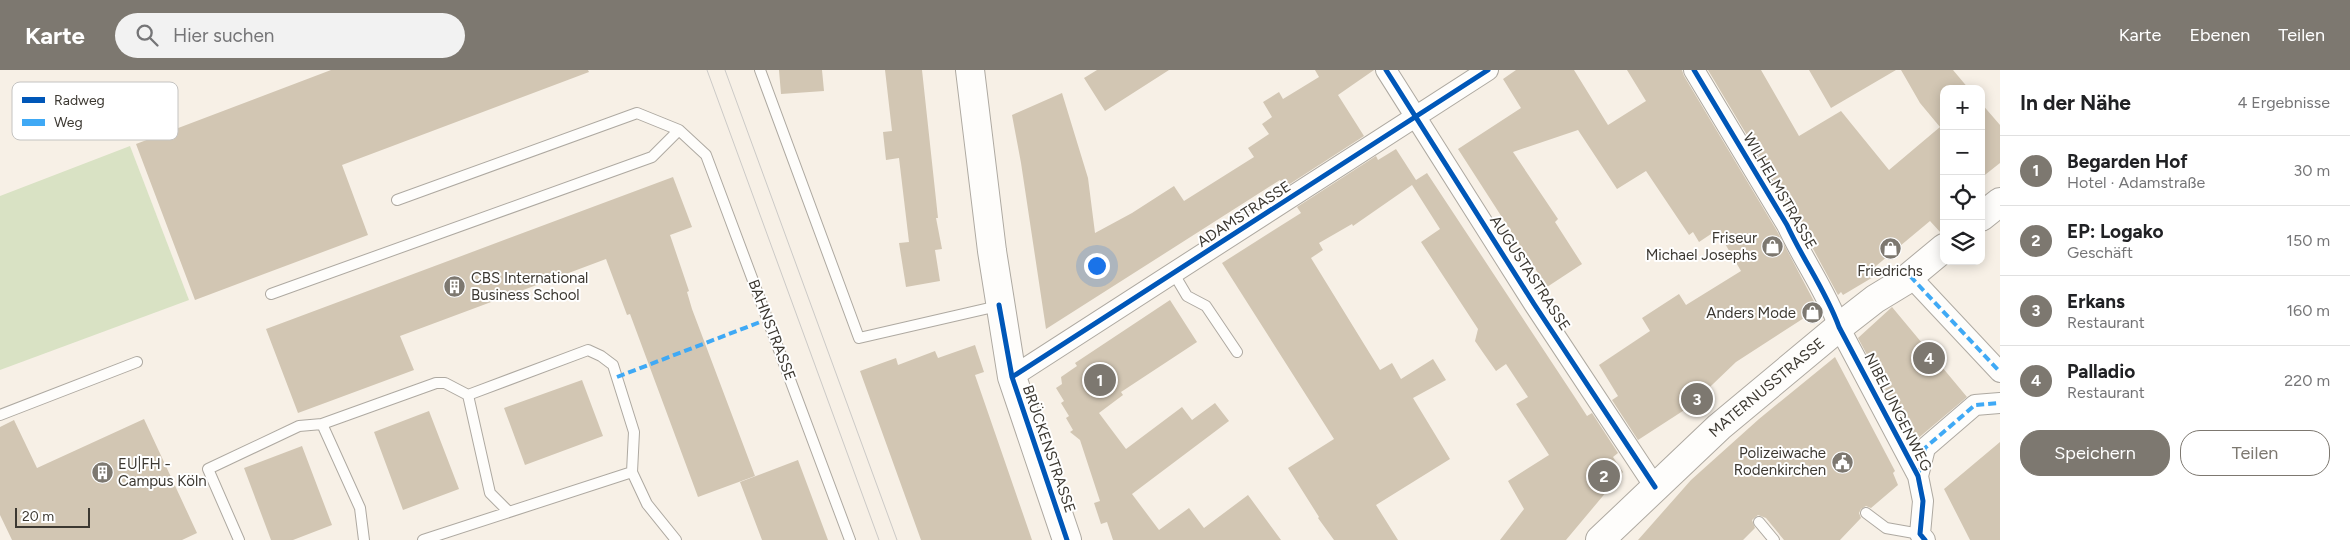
<!DOCTYPE html>
<html lang="de">
<head>
<meta charset="utf-8">
<style>
	:root { --surface:#fff; --page:#f2f2f2; --text:#202124; --muted:#757577; --line:#e0e0e0; --accent:#7d7870 }
	body { margin:0; font-family:Figtree,sans-serif; background:var(--page); color:var(--text) }
	.controls { position:absolute; right:15px; top:15px; display:grid; overflow:hidden; border-radius:10px; box-shadow:0 2px 12px #0003 }
	.controls button { width:45px; height:45px; display:grid; place-items:center; padding:0; border:0; border-bottom:1px solid var(--line); background:var(--surface); color:var(--text); font:25px sans-serif }
	.scale { position:absolute; left:15px; bottom:12px; width:75px; box-sizing:border-box; padding-left:5px; border:2px solid #3c3831; border-top:0; font-size:14px; line-height:18px; white-space:nowrap; color:#3c3831; -webkit-text-stroke:4px #fff; paint-order:stroke }
	.you { position:absolute; left:1096px; top:195px; width:18px; height:18px; margin:-12px; border:4px solid #fff; border-radius:50%; background:#1a73e8; box-shadow:0 0 0 8px #1a73e833 }
	.badge { display:grid; place-items:center; width:32px; height:32px; border-radius:50%; background:var(--accent); color:#fff; font-size:16px; font-weight:700 }
	.pin { position:absolute; translate:-50% -50%; border:2px solid #fff; box-shadow:0 1px 5px #0006 }
	.list { margin:0; padding:0; list-style:none }
	h2 { display:flex; justify-content:space-between; align-items:center; height:65px; margin:0; padding:0 20px; font-size:21px }
	h2 small { font-size:16px; font-weight:400; color:var(--muted) }
	.list li { display:grid; grid-template-columns:32px 1fr auto; gap:15px; align-items:center; box-sizing:border-box; height:70px; padding:0 20px; border-top:1px solid var(--line) }
	.list b { display:block; font-size:19px; white-space:nowrap }
	.list p { margin:0; font-size:16px; white-space:nowrap; color:var(--muted) }
	.list em { font-size:16px; font-style:normal; color:var(--muted) }
	.actions { display:flex; gap:10px; padding:15px 20px }
	.actions a { flex:1; padding:11px 0; border:1px solid var(--accent); border-radius:20px; text-align:center; font-size:18px; color:var(--accent) }
	.actions .main { background:var(--accent); color:#fff }
	.icon { flex:none; width:28px; height:28px; fill:none; stroke:currentColor; stroke-width:2; stroke-linecap:round; stroke-linejoin:round }
	.map { position:relative; flex:none; width:2000px; height:470px; overflow:hidden }
	header { display:flex; align-items:center; gap:30px; box-sizing:border-box; height:70px; padding:0 25px; background:var(--accent); color:#fff }
	header strong { font-size:24px }
	nav { display:flex; gap:28px; margin-inline-start:auto; font-size:18px }
	.search { width:350px; height:45px; background:var(--page); display:flex; align-items:center; gap:12px; box-sizing:border-box; padding:0 18px; border-radius:28px; color:var(--muted); font-size:19px }
	main { display:flex }
	aside { flex:1; background:var(--surface) }
	.map>svg:first-child { display:block }
</style>
</head>
<body>
<header>
<strong>Karte</strong>
<div class="search"><svg class="icon" aria-label="search" viewBox="0 0 24 24"><circle cx="10" cy="10" r="6"/><path d="M15 15l6 6"/></svg>Hier suchen</div>
<nav><a>Karte</a><a>Ebenen</a><a>Teilen</a></nav>
</header>
<main>
<div class="map">
<svg width="2000" height="470" viewBox="0 0 2000 470">
	<rect width="100%" height="100%" fill="#f7f0e6"/>
	<path fill="#d9e2c4" d="M 130,76 L 189,230 L 0,300 L 0,126 Z"/>
	<path fill="#d2c6b3" d="M 331,0 L 588,0 L 589,2 L 342,95 L 368,165 L 195,230 L 136,74 Z
		M 779,0 L 822,0 L 824,21 L 781,24 Z
		M 885,0 L 922,0 L 938,148 L 936,148 L 942,179 L 935,180 L 940,211 L 906,217 L 899,173 L 909,172 L 899,88 L 886,90 L 883,62 L 892,61 Z
		M 1097,0 L 1169,0 L 1105,41 L 1084,8 Z
		M 1315,0 L 1374,0 L 1338,25 L 1364,66 L 1285,117 L 1280,110 L 1046,259 L 1021,93 L 1012,45 L 1062,23 L 1088,108 L 1095,163 L 1132,143 L 1174,116 L 1184,131 L 1254,87 L 1248,78 L 1269,64 L 1262,54 L 1272,47 L 1263,32 L 1279,22 L 1283,29 L 1319,7 Z
		M 1516,0 L 1574,0 L 1608,55 L 1646,31 L 1627,0 L 1682,0 L 1684,6 L 1777,161 L 1818,239 L 1736,292 L 1689,337 L 1638,370 L 1612,330 L 1618,326 L 1599,295 L 1650,261 L 1642,248 L 1679,224 L 1686,235 L 1741,201 L 1717,160 L 1699,172 L 1693,162 L 1689,165 L 1646,101 L 1617,119 L 1578,60 L 1513,82 L 1558,149 L 1555,152 L 1582,194 L 1547,217 L 1458,79 L 1521,38 L 1503,9 Z
		M 1708,0 L 1761,0 L 1799,66 L 1841,41 L 1889,100 L 1940,57 L 1920,33 L 1901,0 L 1953,0 L 1969,19 L 1944,19 L 1944,163 L 1941,163 L 1930,151 L 1876,196 L 1880,203 L 1843,225 L 1841,222 L 1838,225 L 1797,149 Z
		M 1809,0 L 1896,0 L 1831,38 Z
		M 1981,33 L 2000,55 L 2000,93 L 1981,108 Z
		M 1396,79 L 1416,110 L 1427,103 L 1576,329 L 1587,346 L 1592,343 L 1618,383 L 1613,387 L 1623,402 L 1566,470 L 1500,470 L 1524,439 L 1508,411 L 1549,385 L 1516,334 L 1528,327 L 1506,294 L 1496,301 L 1484,284 L 1475,271 L 1478,259 L 1421,172 L 1440,159 L 1412,115 L 1353,156 L 1352,154 L 1319,173 L 1323,180 L 1311,188 L 1380,300 L 1392,293 L 1401,309 L 1433,289 L 1446,310 L 1413,328 L 1450,389 L 1376,435 L 1398,470 L 1334,470 L 1318,448 L 1319,447 L 1288,398 L 1334,369 L 1222,193 L 1301,143 L 1297,137 L 1376,86 L 1378,90 Z
		M 673,107 L 692,157 L 670,165 L 689,221 L 687,222 L 692,239 L 755,406 L 698,427 L 630,244 L 627,245 L 606,189 L 400,266 L 414,300 L 298,343 L 266,259 Z
		M 1170,230 L 1197,272 L 1121,322 L 1123,325 L 1099,343 L 1126,379 L 1182,337 L 1192,350 L 1215,333 L 1229,351 L 1132,424 L 1159,460 L 1189,438 L 1204,458 L 1248,425 L 1281,470 L 1113,470 L 1107,452 L 1101,454 L 1094,433 L 1100,431 L 1080,370 L 1070,362 L 1073,360 L 1066,348 L 1069,346 L 1061,333 L 1064,331 L 1056,318 L 1062,314 L 1061,307 L 1077,296 L 1075,293 Z
		M 1892,237 L 1967,327 L 1916,370 L 1905,356 L 1858,268 Z
		M 975,275 L 984,302 L 975,305 L 1032,470 L 921,470 L 860,301 L 896,288 L 898,295 L 935,281 L 938,288 Z
		M 1835,287 L 1895,401 L 1893,403 L 1898,415 L 1871,438 L 1866,436 L 1861,439 L 1859,443 L 1861,448 L 1840,470 L 1784,470 L 1766,448 L 1758,445 L 1752,450 L 1755,458 L 1743,470 L 1638,470 L 1691,410 L 1759,349 Z
		M 582,310 L 603,366 L 525,395 L 504,338 Z
		M 429,341 L 459,419 L 403,440 L 374,362 Z
		M 144,349 L 197,463 L 182,470 L 12,470 L 0,445 L 0,357 L 14,350 L 37,398 Z
		M 2000,372 L 2000,470 L 1970,470 L 1944,419 Z
		M 302,376 L 332,455 L 293,470 L 271,470 L 244,398 Z
		M 798,390 L 828,470 L 762,470 L 740,412 Z"/>
	<g fill="none" stroke-linecap="round" stroke-linejoin="round">
		<defs>
			<path id="lane" d="M 760,0 L 859,268 L 998,236
				M 397,130 L 637,43 L 679,60 L 706,85 L 850,470
				M 1174,204 L 1187,226 L 1206,236 L 1237,282
				M 271,224 L 652,87 L 679,60
				M 468,325 L 490,423 L 509,442
				M 0,345 L 137,292
				M 322,354 L 360,438 L 364,470
				M 1866,443 L 1886,458 L 1920,464
				M 1759,452 L 1774,470
				M 239,470 L 208,399 L 299,356 L 322,354 L 436,313 L 445,313 L 468,325 L 588,280 L 601,286 L 613,295 L 634,362 L 632,402 L 647,434 L 676,470
				M 423,470 L 632,402"/>
			<path id="street" d="M 1386,0 L 1534,234 L 1655,417
				M 1694,0 L 1787,155 C 1803,190 1826,221 1839,257 L 1918,406 L 1923,431 L 1920,464 L 1925,470
				M 1910,206 L 2000,302
				M 1012,307 L 1488,0
				M 1918,406 L 1925,378 L 1975,335 L 2000,333"/>
			<g id="secondary">
				<path d="M 970,0 L 992,181 L 1012,307 L 1067,470"/>
				<path d="M 1981,147 L 2000,132"/>
				<path id="s1" d="M 1600,470 L 1719,357 L 1839,257 L 1875,229 L 1903,212 L 1944,178"/>
			</g>
		</defs>
		<use href="#lane" stroke="#aea9a1" stroke-width="12"/>
		<use href="#street" stroke="#aea9a1" stroke-width="22"/>
		<use href="#secondary" stroke="#aea9a1" stroke-width="30"/>
		<use href="#lane" stroke="#fefdfb" stroke-width="10"/>
		<use href="#street" stroke="#fefdfb" stroke-width="20"/>
		<use href="#secondary" stroke="#fefdfb" stroke-width="28"/>
		<path stroke="#cccac7" stroke-width="1" d="M 707,0 L 879,470
			M 725,0 L 897,470"/>
		<path stroke="#3fa9f5" stroke-width="4" stroke-dasharray="8 4" stroke-linecap="butt" d="M 1910,206 L 2000,302
			M 617,307 L 768,249
			M 1918,406 L 1925,378 L 1975,335 L 2000,333"/>
		<defs>
			<path id="cycleway" d="M 1386,0 L 1534,234 L 1655,417
				M 1694,0 L 1787,155 C 1803,190 1826,221 1839,257 L 1918,406 L 1923,431 L 1920,464 L 1925,470
				M 999,235 L 1012,307 L 1067,470
				M 1012,307 L 1488,0"/>
		</defs>
		<use href="#cycleway" stroke="#fff" stroke-width="8"/>
		<use href="#cycleway" stroke="#0057b8" stroke-width="5"/>
	</g>
	<defs>
		<symbol id="shop-disc" viewBox="-11 -11 22 22"><circle r="9.5" fill="#7d7870" stroke="#fff"/><path d="M-5-2.5h2.3a2.7 3.5 0 0 1 5.4 0H5L5.5 6h-11ZM-1.5-2.5h3a1.5 2.3 0 0 0-3 0Z" fill="#fff"/></symbol>
		<symbol id="building-disc" viewBox="-11 -11 22 22"><circle r="9.5" fill="#7d7870" stroke="#fff"/><path d="M-4-6H4V6H1V3H-1V6H-4ZM-2.5-4.3h1.7v1.8h-1.7ZM.8-4.3h1.7v1.8H.8ZM-2.5-1h1.7V.8h-1.7ZM.8-1h1.7V.8H.8Z" fill="#fff"/></symbol>
		<symbol id="civic-disc" viewBox="-11 -11 22 22"><circle r="9.5" fill="#7d7870" stroke="#fff"/><path d="M-.6-6.5H3V-4.5H.6V-3L4-1V1h2V6H-6V1h2V-1L-.6-3ZM-1.2 2.5V6h2.4V2.5Z" fill="#fff"/></symbol>
	</defs>
	<g fill-rule="evenodd">
		<use href="#shop-disc" x="1760" y="164" width="25" height="25"/>
		<use href="#shop-disc" x="1878" y="166" width="25" height="25"/>
		<use href="#building-disc" x="442" y="204" width="25" height="25"/>
		<use href="#shop-disc" x="1800" y="230" width="25" height="25"/>
		<use href="#civic-disc" x="1830" y="380" width="25" height="25"/>
		<use href="#building-disc" x="90" y="390" width="25" height="25"/>
	</g>
	<g text-anchor="middle" dominant-baseline="central" stroke-width="4" stroke-linejoin="round" paint-order="stroke">
		<g font-size="15" fill="#3c3831" stroke="#fff">
			<text transform="translate(1780 121) rotate(60)">WILHELMSTRASSE</text>
			<text transform="translate(1244 144) rotate(-33)">ADAMSTRASSE</text>
			<text transform="translate(1530 203) rotate(57)">AUGUSTASTRASSE</text>
			<text transform="translate(772 260) rotate(69)">BAHNSTRASSE</text>
			<text stroke="none"><textPath href="#s1" startOffset="226">MATERNUSSTRASSE</textPath></text>
			<text transform="translate(1898 342) rotate(63)">NIBELUNGENWEG</text>
			<text transform="translate(1049 379) rotate(71)">BRÜCKENSTRASSE</text>
		</g>
		<g font-size="15" fill="#3c3831" stroke="#fff" text-anchor="end">
			<text x="1757" y="168">Friseur<tspan x="1757" dy="17">Michael Josephs</tspan></text>
			<text x="1890" y="201" text-anchor="middle">Friedrichs</text>
			<text x="471" y="208" text-anchor="start">CBS International<tspan x="471" dy="17">Business School</tspan></text>
			<text x="1796" y="243">Anders Mode</text>
			<text x="1826" y="383">Polizeiwache<tspan x="1826" dy="17">Rodenkirchen</tspan></text>
			<text x="118" y="394" text-anchor="start">EU|FH -<tspan x="118" dy="17">Campus Köln</tspan></text>
		</g>
	</g>
	<rect x="12" y="12" width="166" height="58" rx="8" fill="#fff" stroke="#c4c3c1" stroke-width="1"/>
	<rect x="22" y="27" width="23" height="6" fill="#0057b8"/>
	<rect x="22" y="49" width="23" height="7" fill="#3fa9f5"/>
	<g font-size="14" fill="#3c3831">
		<text x="54" y="35">Radweg</text>
		<text x="54" y="57">Weg</text>
	</g>
</svg>
<div class="controls">
<button>+</button>
<button>−</button>
<button><svg class="icon" aria-label="locate" viewBox="0 0 24 24"><circle cx="12" cy="12" r="6"/><path d="M12 2v4M12 18v4M2 12h4M18 12h4"/></svg></button>
<button><svg class="icon" aria-label="layers" viewBox="0 0 24 24"><path d="M12 4l9 5-9 5-9-5zM3 14l9 5 9-5"/></svg></button>
</div>
<div class="scale">20 m</div>
<div class="you"></div>
<div class="pin badge" style="left:1100px;top:310px">1</div>
<div class="pin badge" style="left:1604px;top:406px">2</div>
<div class="pin badge" style="left:1697px;top:329px">3</div>
<div class="pin badge" style="left:1929px;top:288px">4</div>
</div>
<aside>
<h2>In der Nähe<small>4 Ergebnisse</small></h2>
<ul class="list">
<li><span class="badge">1</span><div><b>Begarden Hof</b><p>Hotel · Adamstraße</p></div><em>30 m</em></li>
<li><span class="badge">2</span><div><b>EP: Logako</b><p>Geschäft</p></div><em>150 m</em></li>
<li><span class="badge">3</span><div><b>Erkans</b><p>Restaurant</p></div><em>160 m</em></li>
<li><span class="badge">4</span><div><b>Palladio</b><p>Restaurant</p></div><em>220 m</em></li>
</ul>
<div class="actions"><a class="main">Speichern</a><a>Teilen</a></div>
</aside>
</main>
</body>
</html>
